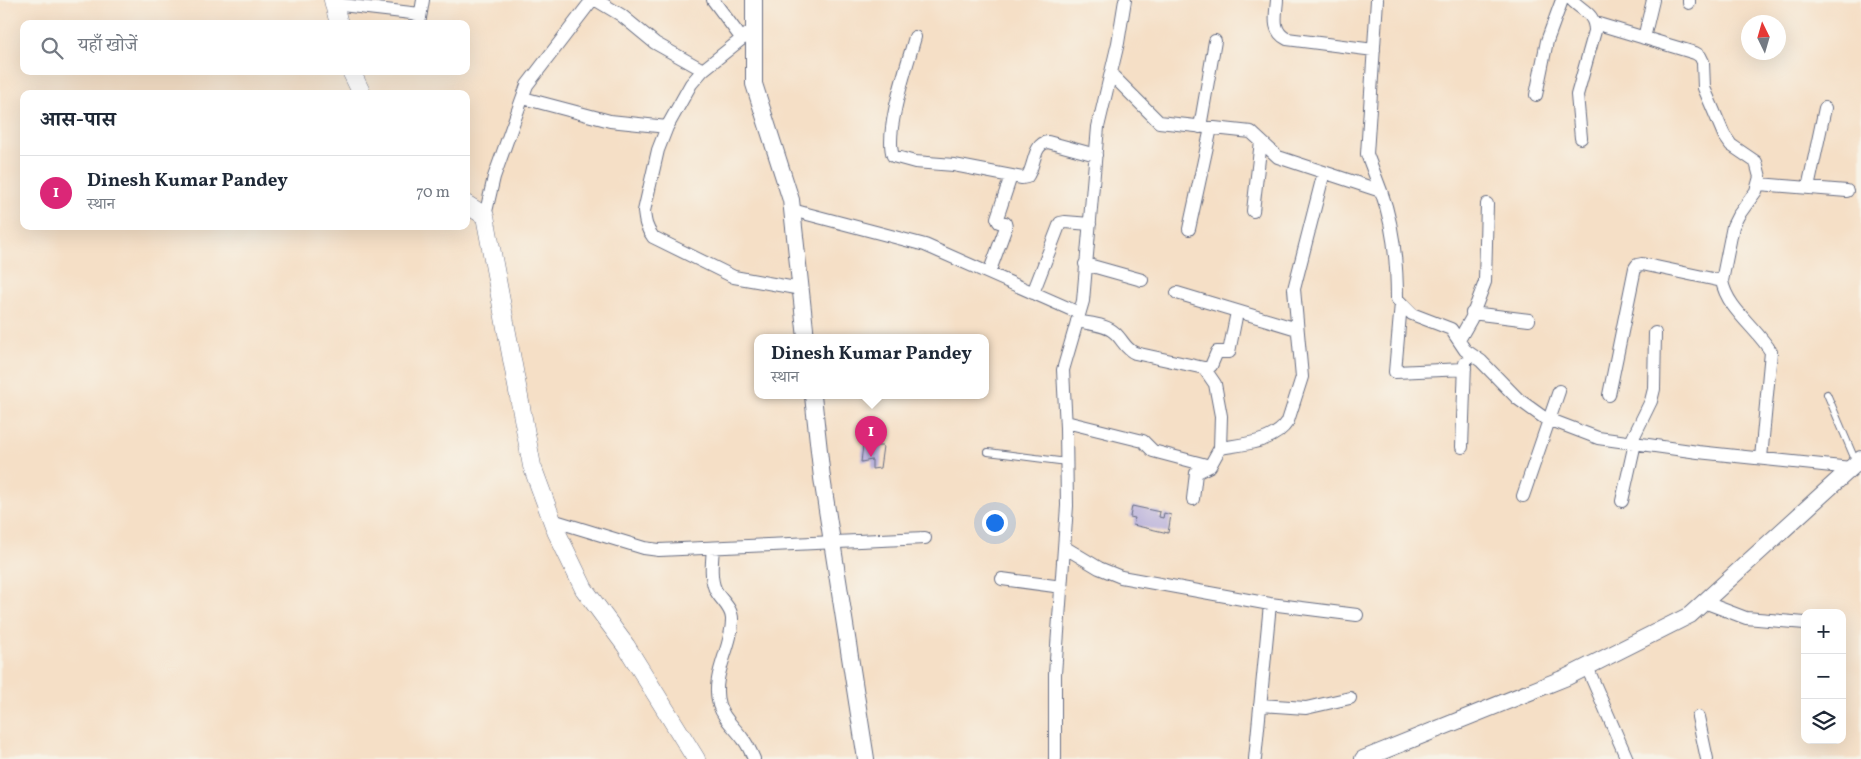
<!DOCTYPE html>
<html lang="hi">
<head>
<meta charset="utf-8">
<style>
	:root { --surface:#fff; --page:#f2f2f3; --text:#1f2937; --muted:#747a83; --line:#e0e1e3; --accent:#db2777 }
	body { margin:0; font-family:Vollkorn,"Noto Serif Devanagari",serif; background:var(--page); color:var(--text) }
	.controls { position:absolute; right:15px; bottom:15px; display:grid; overflow:hidden; border-radius:10px; box-shadow:0 5px 20px #0002 }
	.controls button { width:45px; height:45px; display:grid; place-items:center; padding:0; border:0; border-bottom:1px solid var(--line); background:var(--surface); color:var(--text); font:25px sans-serif }
	.compass { position:absolute; left:1741px; top:15px; width:45px; height:45px; border-radius:50%; background:var(--surface); box-shadow:0 5px 20px #0002; rotate:355deg }
	.you { position:absolute; left:994px; top:522px; width:18px; height:18px; margin:-12px; border:4px solid #fff; border-radius:50%; background:#1a73e8; box-shadow:0 0 0 8px #1a73e833 }
	.badge { display:grid; place-items:center; width:32px; height:32px; border-radius:50%; background:var(--accent); color:#fff; font-size:16px; font-weight:700 }
	.pin { position:absolute; translate:-50% -41px; filter:drop-shadow(0 1px 2px #0008) }
	.pin::after { content:''; position:absolute; top:26px; width:18px; height:15px; background:inherit; clip-path:polygon(0 0,100% 0,50% 100%) }
	.popup { position:absolute; left:754px; top:334px; width:235px; height:65px; box-sizing:border-box; display:grid; place-content:center; border-radius:10px; background:var(--surface); filter:drop-shadow(0 1px 4px #0005); font-size:16px; white-space:nowrap; color:var(--muted) }
	.popup b { font-size:19px; color:var(--text) }
	.popup::after { content:''; position:absolute; left:50%; top:100%; margin-left:-10px; border:10px solid transparent; border-top-color:var(--surface) }
	.list { margin:0; padding:0; list-style:none }
	h2 { display:flex; justify-content:space-between; align-items:center; height:65px; margin:0; padding:0 20px; font-size:21px }
	h2 small { font-size:16px; font-weight:400; color:var(--muted) }
	.list li { display:grid; grid-template-columns:32px 1fr auto; gap:15px; align-items:center; box-sizing:border-box; height:75px; padding:0 20px; border-top:1px solid var(--line) }
	.list b { display:block; font-size:19px; white-space:nowrap }
	.list p { margin:0; font-size:16px; white-space:nowrap; color:var(--muted) }
	.list em { font-size:16px; font-style:normal; color:var(--muted) }
	.icon { flex:none; width:28px; height:28px; fill:none; stroke:currentColor; stroke-width:2; stroke-linecap:round; stroke-linejoin:round }
	.map { position:relative; flex:none; width:1861px; height:759px; overflow:hidden }
	.search { position:absolute; background:var(--surface); box-shadow:0 5px 20px #0002; left:20px; top:20px; width:450px; height:55px; display:flex; align-items:center; gap:12px; box-sizing:border-box; padding:0 18px; border-radius:10px; color:var(--muted); font-size:19px }
	.panel { position:absolute; background:var(--surface); box-shadow:0 5px 20px #0002; left:20px; top:90px; width:450px; height:140px; border-radius:10px }
	.map>svg:first-child { display:block }
</style>
</head>
<body>
<div class="map">
<svg width="1861" height="759" viewBox="0 0 1861 759">
	<rect width="100%" height="100%" fill="#f7f3e8"/>
	<filter id="ink" filterUnits="userSpaceOnUse"><feTurbulence type="fractalNoise" baseFrequency=".02" numOctaves="2"/><feDisplacementMap in="SourceGraphic" scale="10" xChannelSelector="R" yChannelSelector="G"/><feConvolveMatrix kernelMatrix="1 2 1 2 8 2 1 2 1" color-interpolation-filters="sRGB"/></filter>
	<filter id="wash" filterUnits="userSpaceOnUse"><feTurbulence type="fractalNoise" baseFrequency=".0096" numOctaves="4" result="noise"/><feDisplacementMap in="SourceGraphic" scale="20" xChannelSelector="R" yChannelSelector="G"/><feGaussianBlur stdDeviation="1.12" result="paint"/><feColorMatrix in="noise" values="0 0 0 0 0 0 0 0 0 0 0 0 0 0 0 0 0 1.4 0 .05"/><feComposite in="paint" operator="in"/></filter>
	<g filter="url(#wash)">
		<rect width="100%" height="100%" fill="#f5dfc6"/>
		<g id="blocks">
			<path fill="#b7afda" d="M 863,446 L 883,446 L 880,468 L 872,469 L 872,460 L 861,462 Z
				M 1132,506 L 1160,512 L 1159,517 L 1163,518 L 1164,513 L 1171,515 L 1168,533 L 1133,525 L 1135,518 L 1130,517 Z"/>
		</g>
	</g>
	<g filter="url(#ink)">
		<use href="#blocks" fill-opacity="0" stroke="#676d82" stroke-width="1"/>
		<g fill="none" stroke-linecap="round" stroke-linejoin="round">
			<defs>
				<path id="service" d="M 1827,394 L 1856,462
					M 988,452 L 1067,462"/>
				<path id="minor" d="M 596,0 L 621,15 L 655,43 L 703,70
					M 713,0 L 742,39
					M 1277,0 C 1276,15 1271,31 1287,39 L 1374,50
					M 1377,0 L 1367,154 L 1381,191
					M 1572,0 C 1582,11 1595,13 1595,31 L 1577,95 L 1581,138
					M 1689,3 L 1689,0
					M 333,4 L 420,14
					M 1595,23 L 1695,53 L 1700,56 L 1703,62 L 1704,88 L 1724,135 L 1731,145 L 1756,162 L 1760,177 L 1756,191 L 1738,216 L 1733,226 L 1722,281 C 1727,309 1757,328 1771,352 L 1761,458
					M 419,24 L 423,0
					M 754,29 L 703,70 L 691,84 L 667,127 L 658,150 L 644,211 C 645,221 646,228 653,237 L 734,277 L 801,289
					M 915,37 C 908,63 884,131 893,156 L 915,162 L 954,165 L 1022,178 L 1027,177 C 1035,167 1033,143 1048,142 L 1096,155
					M 1644,38 L 1653,0
					M 1111,74 L 1159,122 L 1251,132 L 1278,157 L 1381,191 C 1394,226 1397,262 1397,299 L 1412,314 L 1451,329 L 1465,350 L 1481,361 L 1518,399 L 1543,417 L 1598,438 L 1698,452 L 1851,468
					M 1536,95 L 1547,41 L 1562,0
					M 523,98 L 610,121 L 667,127
					M 1200,127 L 1215,41
					M 1759,184 L 1847,191
					M 1808,188 L 1825,108
					M 792,210 L 925,245 L 1079,313
					M 1253,211 L 1261,141
					M 485,216 L 494,177 L 527,85 L 592,0
					M 1189,229 L 1211,128
					M 1085,264 L 1142,280
					M 989,273 L 1006,227 L 1005,223 L 999,222 L 997,218 L 1011,176
					M 1033,293 L 1060,223 L 1065,222 L 1090,224
					M 1177,293 L 1297,329
					M 1401,303 L 1395,372 L 1465,369
					M 1472,313 L 1529,320
					M 1077,321 C 1089,324 1106,324 1115,333 C 1123,340 1125,349 1135,353 L 1204,368 L 1211,366 L 1217,352 L 1229,352 L 1237,312
					M 1459,340 L 1471,319 L 1485,282 L 1487,204
					M 1609,395 L 1635,268 L 1637,265 L 1642,264 L 1722,281
					M 1066,422 L 1143,441 L 1153,451 L 1210,466
					M 1631,442 L 1651,401 L 1654,389 L 1655,333
					M 1462,447 L 1465,363
					M 1220,448 C 1243,444 1274,443 1288,421 L 1302,377 L 1294,289 L 1324,172
					M 1523,496 L 1559,391
					M 1193,499 L 1196,473 L 1210,466 L 1220,448 L 1221,416 L 1215,384 L 1204,368
					M 1622,501 L 1635,443
					M 552,520 L 644,548 L 659,550 L 925,538
					M 1064,547 L 1099,568 L 1121,577 L 1270,604 L 1357,615
					M 713,548 C 712,561 710,577 715,589 C 719,599 732,607 732,619 C 733,647 710,676 719,705 C 723,718 735,728 743,739 C 748,745 751,752 754,759
					M 1002,579 L 1062,587
					M 1704,602 L 1746,618 L 1805,623
					M 1587,667 L 1627,759
					M 1260,705 L 1306,708 L 1350,698
					M 1698,717 L 1707,759
					M 1055,759 L 1055,674 L 1067,506 L 1066,428 L 1063,370 L 1083,301 L 1098,127 L 1118,43 L 1125,0
					M 1255,759 L 1270,604"/>
				<path id="tertiary" d="M 754,0 L 754,84 L 791,200 L 806,338
					M 813,396 L 822,478 L 866,759
					M 1363,759 L 1567,677 L 1690,615 L 1861,459"/>
				<path id="secondary" d="M 333,0 L 339,24
					M 351,71 L 362,94
					M 466,204 L 485,216 L 532,466 L 556,531 L 584,589 L 626,646 L 696,759"/>
			</defs>
			<use href="#service" stroke="#676d82" stroke-width="8"/>
			<use href="#minor" stroke="#676d82" stroke-width="14"/>
			<use href="#tertiary" stroke="#676d82" stroke-width="18"/>
			<use href="#secondary" stroke="#676d82" stroke-width="19"/>
			<use href="#service" stroke="#fff" stroke-width="6"/>
			<use href="#minor" stroke="#fff" stroke-width="12"/>
			<use href="#tertiary" stroke="#fff" stroke-width="16"/>
			<use href="#secondary" stroke="#fff" stroke-width="18"/>
		</g>
	</g>
</svg>
<div class="controls">
<button>+</button>
<button>−</button>
<button><svg class="icon" aria-label="layers" viewBox="0 0 24 24"><path d="M12 4l9 5-9 5-9-5zM3 14l9 5 9-5"/></svg></button>
</div>
<svg class="compass" viewBox="-18 -18 36 36"><path d="M0-13l5 13h-10z" fill="#e53935"/><path d="M0 13l5-13h-10z" fill="#747a83"/></svg>
<div class="you"></div>
<div class="pin badge" style="left:871px;top:457px">1</div>
<div class="popup"><b>Dinesh Kumar Pandey</b>स्थान</div>
<div class="search"><svg class="icon" aria-label="search" viewBox="0 0 24 24"><circle cx="10" cy="10" r="6"/><path d="M15 15l6 6"/></svg>यहाँ खोजें</div>
<section class="panel">
<h2>आस-पास<small></small></h2>
<ul class="list">
<li><span class="badge">1</span><div><b>Dinesh Kumar Pandey</b><p>स्थान</p></div><em>70 m</em></li>
</ul>
</section>
</div>
</body>
</html>
